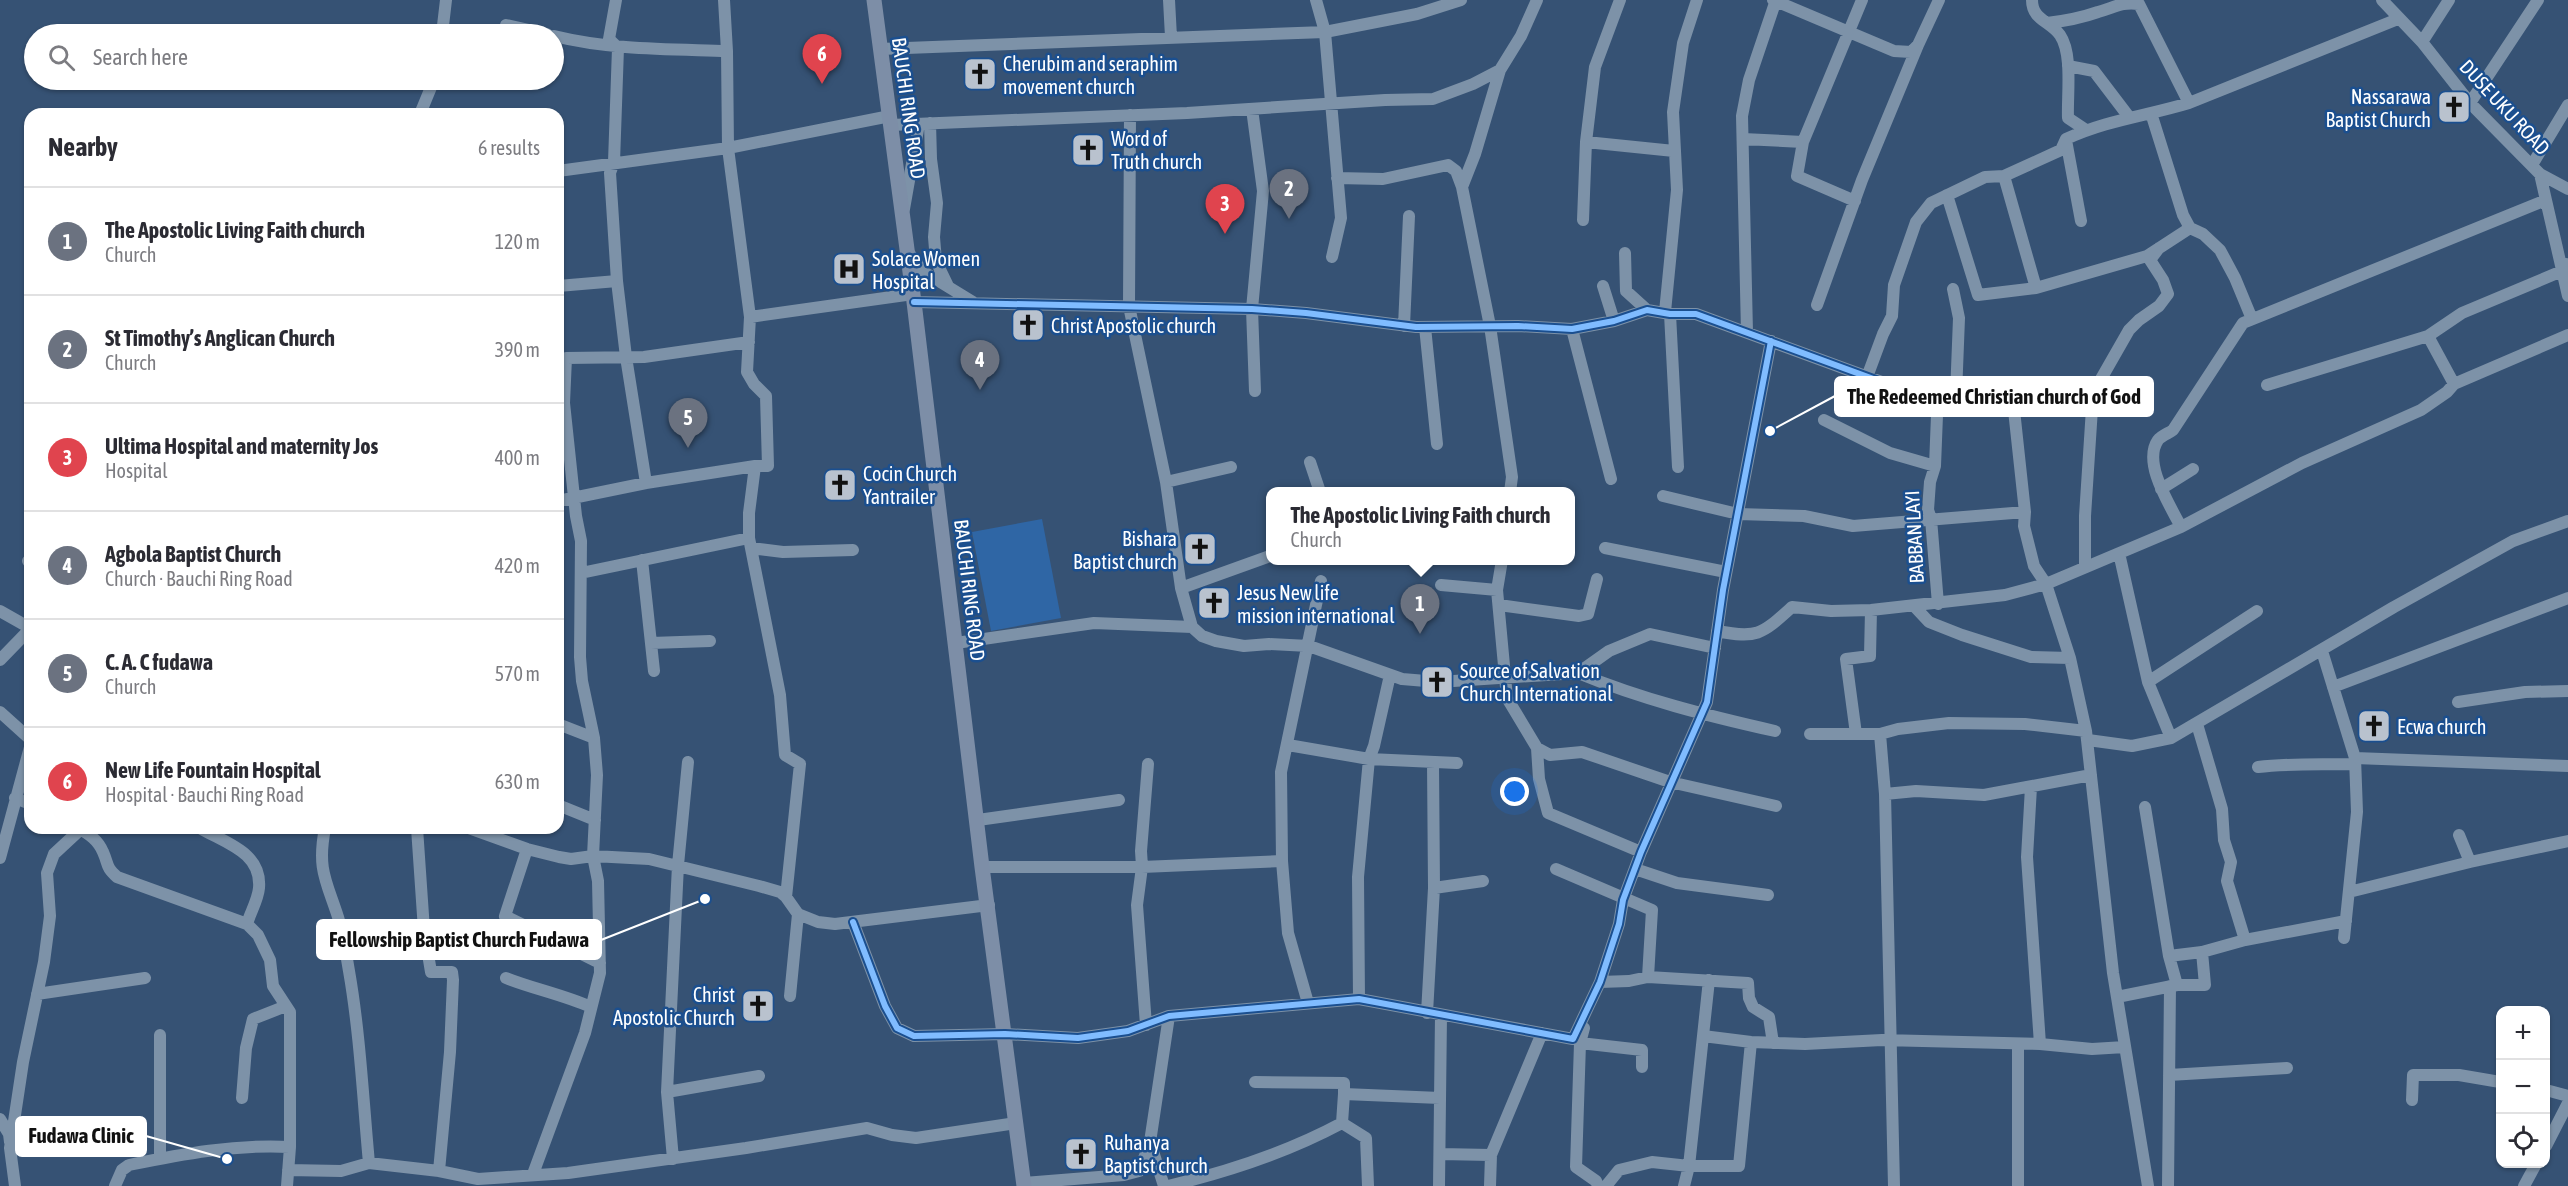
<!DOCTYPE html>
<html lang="en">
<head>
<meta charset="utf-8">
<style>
	:root { --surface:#fff; --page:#f7f7f7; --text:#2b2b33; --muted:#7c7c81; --line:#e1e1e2; --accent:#d93025 }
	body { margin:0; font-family:"Asap Condensed",sans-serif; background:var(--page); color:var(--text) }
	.controls { position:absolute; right:18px; bottom:18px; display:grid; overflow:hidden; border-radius:12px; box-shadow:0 2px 4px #0004 }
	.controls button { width:54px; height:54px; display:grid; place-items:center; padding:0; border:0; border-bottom:2px solid var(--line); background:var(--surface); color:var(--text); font:30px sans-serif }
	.you { position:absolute; left:1515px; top:792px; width:21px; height:21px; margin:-15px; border:4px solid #fff; border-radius:50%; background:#1a73e8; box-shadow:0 0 0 9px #1a73e833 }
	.badge { display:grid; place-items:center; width:39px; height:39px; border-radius:50%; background:var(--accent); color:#fff; font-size:20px; font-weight:700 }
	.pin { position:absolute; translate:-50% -50px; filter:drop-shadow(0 2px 3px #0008) }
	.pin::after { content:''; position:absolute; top:32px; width:21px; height:18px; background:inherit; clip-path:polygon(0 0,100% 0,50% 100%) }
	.popup { position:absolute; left:1266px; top:487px; width:309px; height:78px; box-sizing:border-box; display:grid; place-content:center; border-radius:12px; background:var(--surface); filter:drop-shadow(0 2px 4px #0005); font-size:20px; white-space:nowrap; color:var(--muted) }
	.popup b { font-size:22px; color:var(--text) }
	.popup::after { content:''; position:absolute; left:50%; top:100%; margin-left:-12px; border:12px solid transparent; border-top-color:var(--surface) }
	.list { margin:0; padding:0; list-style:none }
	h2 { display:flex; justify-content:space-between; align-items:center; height:78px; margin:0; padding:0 24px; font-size:26px }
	h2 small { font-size:20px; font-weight:400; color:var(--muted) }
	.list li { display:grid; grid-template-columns:39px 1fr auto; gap:18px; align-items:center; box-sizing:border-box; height:108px; padding:0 24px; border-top:2px solid var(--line) }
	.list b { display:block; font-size:22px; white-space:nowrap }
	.list p { margin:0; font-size:20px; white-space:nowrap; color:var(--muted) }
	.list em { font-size:20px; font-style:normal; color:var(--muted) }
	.icon { flex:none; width:33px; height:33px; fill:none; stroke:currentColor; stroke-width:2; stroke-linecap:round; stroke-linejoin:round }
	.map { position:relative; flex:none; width:2568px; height:1186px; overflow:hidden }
	.search { position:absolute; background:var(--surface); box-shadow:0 2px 4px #0004; left:24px; top:24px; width:540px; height:66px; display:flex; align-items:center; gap:15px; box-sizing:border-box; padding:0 21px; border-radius:33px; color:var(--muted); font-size:22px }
	.panel { position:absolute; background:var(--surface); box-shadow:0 2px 4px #0004; left:24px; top:108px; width:540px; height:726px; border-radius:18px }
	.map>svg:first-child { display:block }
</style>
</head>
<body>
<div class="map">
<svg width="2568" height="1186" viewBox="0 0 2568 1186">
	<rect width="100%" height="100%" fill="#365274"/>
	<path fill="#2f66a5" d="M 1042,519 L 1061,618 L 991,631 L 972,532 Z"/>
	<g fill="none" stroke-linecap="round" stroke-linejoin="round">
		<path stroke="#7d92a8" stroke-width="12" d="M 616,0 L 609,39 L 618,48 L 614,162 L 610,173 L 617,281 L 626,357 L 646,483
			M 724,0 L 727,51 L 728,148 L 750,317 L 747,372 L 754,384 L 766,396 L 768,466 L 755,466 L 749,513 L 749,538 L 780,695 L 785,755 L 800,764 L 786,897
			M 1169,0 L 1171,37
			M 1316,0 L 1325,32 L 1341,218 L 1332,257
			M 1773,0 L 1894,51 L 1911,52 L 1918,45 L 1939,0
			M 2032,0 C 2032,20 2050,21 2060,35 C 2073,54 2067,95 2068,118 L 2086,130
			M 2382,0 L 2422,42 L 2470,103 L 2540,174 L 2568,296
			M 2047,23 C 2065,21 2081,18 2098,12 C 2116,7 2120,2 2139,4 L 2189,103
			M 506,25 L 547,34
			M 442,34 L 446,0
			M 554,36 C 611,50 668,49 727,51
			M 2422,42 L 2449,0
			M 880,49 L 1325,32 L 1417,14 L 1461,0
			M 2068,66 L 2094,71 L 2129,117
			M 2470,103 L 2538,0
			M 1252,109 L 1263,191 L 1252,309 L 1255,391
			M 2151,113 L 2183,215 L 2190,228 L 2203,234 L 2220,250 L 2235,278 L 2252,319
			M 420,114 L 434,80
			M 1130,115 L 1129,306 L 1166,482 L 1181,588 L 1192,627 L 1202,636 L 1216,641 L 1244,646 L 1269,644 L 1309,646 L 1402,679 L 1438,682 L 1578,673 L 1609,651 L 1650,634 L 1715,648
			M 930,123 L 931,159 L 937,203 L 934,237 L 936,261 L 948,286
			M 891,125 L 1187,113 L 1385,100 L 1433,99 L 1473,84 L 1500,70
			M 1743,139 L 1803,142 L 1862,0
			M 2066,140 L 2081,221
			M 1586,142 L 1674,151
			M 1803,142 L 1797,176 L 1855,201
			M 2532,165 L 2568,105
			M 558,171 L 728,148 L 890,116
			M 2540,174 L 2568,189
			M 2004,176 L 2036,288
			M 1337,178 L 1383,179 L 1448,165 L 1456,171 L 1462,187 L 1490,326 L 1512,477 L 1510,492
			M 1462,187 L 1475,154 L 1500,70 L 1521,36 L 1537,0
			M 1947,195 L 1978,295 L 2036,288 L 2147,256 L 2190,228
			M 904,209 L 919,124
			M 1583,220 L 1586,142 L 1595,67 L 1620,0
			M 908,252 L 924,272 L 973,302
			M 1625,253 L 1626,291 L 1647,310
			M 558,286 L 617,281
			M 1603,286 L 1614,321
			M 1953,289 L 1959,318 L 1956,395
			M 914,302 L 1252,309 L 1306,313 L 1416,327 L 1518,326 L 1572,329 L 1614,321 L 1647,310 L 1670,314 L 1696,314 L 1928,399 L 1956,395 L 2014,396
			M 1817,305 L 1862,180 L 1918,45
			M 1665,312 L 1677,190 L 1673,112 L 1683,43 L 1697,0
			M 1670,314 L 1678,467
			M 750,317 L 913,294
			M 1404,326 L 1409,216
			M 1425,327 L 1437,444
			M 1572,329 L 1611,479
			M 1747,332 L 1742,116 L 1749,80 L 1776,0
			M 2428,336 L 2454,384
			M 1867,377 L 1883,334 L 1892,316 L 1894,285 L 1916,222 L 1931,203 L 1985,177 L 2004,176 L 2061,150 L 2066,139 C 2107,120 2146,116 2189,103 L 2398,19
			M 2267,385 L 2428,336 L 2462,313 L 2562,271 L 2566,264
			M 2093,393 L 2076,387 L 2014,396 L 2014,410 L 2025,512 L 2024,526 L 2034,566 L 2046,584 L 2070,658 L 2086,731 L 2113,973 L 2148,1186
			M 1928,399 L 1937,415 L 1935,466 L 1930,482 L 1928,510 L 1931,519 L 1938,604
			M 1824,420 L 1890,453 L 1935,466
			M 1310,462 L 1320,492
			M 1166,482 L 1231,467
			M 2161,489 L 2193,469
			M 1663,496 L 1738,514 L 1804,516 L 1853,526 L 2025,512
			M 558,501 L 646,483 L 755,466
			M 2181,527 C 2170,505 2142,463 2158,440 C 2161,436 2169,433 2173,430 L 2243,323 L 2546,200
			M 751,548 L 783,552 L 853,550
			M 1605,548 L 1726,572
			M 2119,553 L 2148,682 L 2171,738
			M 642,560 L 654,671
			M 1502,560 L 1497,590 L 1507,698 L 1537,748 L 1550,755 L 1582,752 L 1670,782 L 1776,806
			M 28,561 L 30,561
			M 2085,567 L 2085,516 L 2093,393 L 2129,330 L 2139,320 L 2159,306 L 2168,294 L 2163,280 L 2150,260 L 2159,248
			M 581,573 L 749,538
			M 1441,585 L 1497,590
			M 1181,588 L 1270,556
			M 1499,605 L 1579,616 L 1588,614 L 1597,579
			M 1914,606 L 1929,622 L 1962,635 L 2031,657 L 2070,658
			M 0,611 L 30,628
			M 1717,631 C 1758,639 1762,634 1792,607 L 1831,611 L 1871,610 L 2005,595 L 2046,584 L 2181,527 L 2302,463 L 2421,410 L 2447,392 L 2454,384 L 2568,335
			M 651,643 L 710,641
			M 956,643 L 1094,623 L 1192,627
			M 2322,651 L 2355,758 L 2357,812 L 2344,938
			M 0,660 L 30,629
			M 1578,673 C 1641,699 1708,716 1775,731
			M 2148,682 L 2257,611
			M 2333,687 L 2568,598
			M 2458,702 L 2525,692 L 2568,691
			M 0,712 L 30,739
			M 558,724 L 594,738
			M 2197,724 L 2222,809 L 2224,840 L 2231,862 L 2227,881 L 2245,940
			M 1810,734 L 1880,734 L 1898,729 L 1949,723 L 2025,724 L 2086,731
			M 1856,734 L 1846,659 L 1870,656 L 1871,610
			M 1880,734 L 1885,794 L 1894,1186
			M 2088,740 L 2132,746 L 2171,738 L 2394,607 L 2513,541 L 2568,521
			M 1288,745 L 1369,759 L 1457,763
			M 1537,748 L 1539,779 L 1548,813 L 1641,852
			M 2355,758 L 2568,766
			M 2258,767 C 2290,763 2322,765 2355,764
			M 2031,787 L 2027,857 L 2040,1044
			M 1885,794 L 1916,791 L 1984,795 L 2091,775
			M 15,798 L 30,804
			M 558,805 L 595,820
			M 2145,807 L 2169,956
			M 978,820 L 1119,800
			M 78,828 C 89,834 98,840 103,852 C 109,865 105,866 117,877 L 247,924 L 258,935 L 270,960 L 273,986 L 290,1012 L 290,1147 L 287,1186
			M 200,828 C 225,843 262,852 259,888 C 258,900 250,913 247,924
			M 325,828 C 317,869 326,880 338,917 C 343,934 346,953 349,971 C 360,1034 363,1099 369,1163
			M 417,828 L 424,930 L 431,972 L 452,972 L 453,980 L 450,1052 L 439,1171
			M 469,828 L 527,849 L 559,857 L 571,859 L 593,856 L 649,859 L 759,886 L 780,892 L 786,897 L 798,914 L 818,922 L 835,924 L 989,905
			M 2459,835 L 2470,862
			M 527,849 L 505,916 L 600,963
			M 0,858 L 30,747
			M 982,867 L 1142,867 L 1282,861
			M 1556,869 L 1652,910 L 1648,977
			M 1635,869 L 1677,883 L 1768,895
			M 1434,888 L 1483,881
			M 2349,892 L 2470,862 L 2568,841
			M 853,922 L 885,1006 L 897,1028 L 914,1036 L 1005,1034 L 1078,1038 L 1128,1031 L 1169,1016 L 1359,999 L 1573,1039 L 1600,982 L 1619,924 L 1623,900 L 1641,852 L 1707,702 L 1723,590 L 1771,341
			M 506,978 C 534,989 564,995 591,1007
			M 1600,982 L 1629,981 L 1648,977 L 1748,983 L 1749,998 L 1753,1007 L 1769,1017 L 1773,1043
			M 2177,985 L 2205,985 L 2202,952
			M 37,994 L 145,978
			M 790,996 L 798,914
			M 2117,997 L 2177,985 L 2169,956 L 2202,952 L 2245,940 L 2346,921
			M 1359,999 L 1358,877 L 1369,759 L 1374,746 L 1390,675
			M 1308,1003 L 1288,933 L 1282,861 L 1281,772 L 1321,581
			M 1427,1013 L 1434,888 L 1433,763
			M 1146,1025 L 1137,905 L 1142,867 L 1141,851 L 1148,764
			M 1584,1028 L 1580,1043 L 1576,1167 L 1596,1181 L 1598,1186
			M 1703,1036 L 1751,1042 L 1805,1044 L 1882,1040 L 2040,1044 L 2092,1049 L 2125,1047
			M 1580,1043 L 1642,1050 L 1642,1067
			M 2018,1044 L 2018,1186
			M 2169,1075 L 2287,1068
			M 1255,1082 L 1344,1083 L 1344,1094
			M 2546,1090 L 2568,1096
			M 667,1092 L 759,1076
			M 242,1098 L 246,1048 L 253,1019 L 286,1006
			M 2412,1100 L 2413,1075 L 2459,1075 L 2500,1082
			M 0,1119 L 9,1134 L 10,1142
			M 1342,1123 L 1366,1138 L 1368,1186
			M 2546,1146 L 2568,1103
			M 1440,1154 L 1491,1155 L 1542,1033
			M 160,1158 L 160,1035
			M 673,1159 L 667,1092 L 678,865 L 688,762
			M 288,1170 L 341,1171 L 369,1163 L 439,1171 L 478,1179 L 568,1173 L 746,1148 L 867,1128 L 892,1135 L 916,1138 L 1016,1123
			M 533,1174 L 585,1033 L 600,973 L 598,881 L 593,856 L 597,775 L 594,738 L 582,681 L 580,657 L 581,541 L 576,516 L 564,403 L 566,358 L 644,357 L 749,342
			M 1024,1183 L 1124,1175 L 1139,1171 L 1150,1143
			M 15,1186 L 10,1148 L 23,1062 L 44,962 L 50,916 L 47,873 L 54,854 L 82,828
			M 115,1186 L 122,1170 L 129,1165 C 182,1154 236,1144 290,1147
			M 1164,1186 L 1150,1142 L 1169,1016
			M 1168,1186 C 1227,1172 1288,1152 1342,1123 L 1344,1094 L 1440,1098
			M 1439,1186 L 1441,1015
			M 1490,1186 L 1491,1155
			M 1606,1186 L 1619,1170 L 1652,1162 L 1689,1166 L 1709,980
			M 1684,1186 L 1689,1166 L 1739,1166 L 1751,1042
			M 2168,1186 L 2170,986
			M 2524,1186 L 2536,1164"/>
		<path stroke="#7d8ea7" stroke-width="15" d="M 874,0 L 914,302 L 982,867 L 1024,1186"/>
		<defs>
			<path id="cycleway" d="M 914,302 L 1252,309 L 1306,313 L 1416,327 L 1518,326 L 1572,329 L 1614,321 L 1647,310 L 1670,314 L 1696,314 L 1928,399 L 1956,395 L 2014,396
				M 853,922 L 885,1006 L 897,1028 L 914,1036 L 1005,1034 L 1078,1038 L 1128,1031 L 1169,1016 L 1359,999 L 1573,1039 L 1600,982 L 1619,924 L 1623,900 L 1641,852 L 1707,702 L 1723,590 L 1771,341"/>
		</defs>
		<use href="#cycleway" stroke="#1b4f8f" stroke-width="10"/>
		<use href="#cycleway" stroke="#80bcff" stroke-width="6"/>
	</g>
	<defs>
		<symbol id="church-square" viewBox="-11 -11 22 22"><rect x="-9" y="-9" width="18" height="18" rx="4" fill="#b9c2ce" stroke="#1b4f8f"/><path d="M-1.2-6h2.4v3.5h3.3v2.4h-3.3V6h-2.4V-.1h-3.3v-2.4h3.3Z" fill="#111"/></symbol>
		<symbol id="hospital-square" viewBox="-11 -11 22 22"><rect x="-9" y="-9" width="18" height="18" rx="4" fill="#b9c2ce" stroke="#1b4f8f"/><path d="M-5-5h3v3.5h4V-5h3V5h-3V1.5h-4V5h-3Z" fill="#111"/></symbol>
	</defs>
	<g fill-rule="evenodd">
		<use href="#church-square" x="961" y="55" width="38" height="38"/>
		<use href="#church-square" x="2435" y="88" width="38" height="38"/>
		<use href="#church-square" x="1069" y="131" width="38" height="38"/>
		<use href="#hospital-square" x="830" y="250" width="38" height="38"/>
		<use href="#church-square" x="1009" y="306" width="38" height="38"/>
		<use href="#church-square" x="821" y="466" width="38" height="38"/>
		<use href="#church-square" x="1181" y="530" width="38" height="38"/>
		<use href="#church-square" x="1195" y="584" width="38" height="38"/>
		<use href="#church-square" x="1418" y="663" width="38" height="38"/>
		<use href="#church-square" x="2355" y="707" width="38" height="38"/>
		<use href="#church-square" x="739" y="987" width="38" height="38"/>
		<use href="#church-square" x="1062" y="1135" width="38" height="38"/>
	</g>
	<g text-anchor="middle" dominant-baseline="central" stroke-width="5" stroke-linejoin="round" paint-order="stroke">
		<g font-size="20" fill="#fff" stroke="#1b4f8f" text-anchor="start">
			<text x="1003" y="63">Cherubim and seraphim<tspan x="1003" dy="23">movement church</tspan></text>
			<text x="2431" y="96" text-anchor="end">Nassarawa<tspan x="2431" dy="23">Baptist Church</tspan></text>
			<text x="1111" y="138">Word of<tspan x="1111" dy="23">Truth church</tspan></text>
			<text x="872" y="258">Solace Women<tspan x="872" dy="23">Hospital</tspan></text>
			<text x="1051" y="325">Christ Apostolic church</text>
			<text x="863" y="473">Cocin Church<tspan x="863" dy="23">Yantrailer</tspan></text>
			<text x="1177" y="538" text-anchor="end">Bishara<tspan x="1177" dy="23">Baptist church</tspan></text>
			<text x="1237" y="592">Jesus New life<tspan x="1237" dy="23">mission international</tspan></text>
			<text x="1460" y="670">Source of Salvation<tspan x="1460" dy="23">Church International</tspan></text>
			<text x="2397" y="726">Ecwa church</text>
			<text x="735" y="994" text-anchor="end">Christ<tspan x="735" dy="23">Apostolic Church</tspan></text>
			<text x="1104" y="1142">Ruhanya<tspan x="1104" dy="23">Baptist church</tspan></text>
		</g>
		<g font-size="20" fill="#fff" stroke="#1b4f8f">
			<text transform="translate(2505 107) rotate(47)">DUSE UKU ROAD</text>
			<text transform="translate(909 108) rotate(82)">BAUCHI RING ROAD</text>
			<text transform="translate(1914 537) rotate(-93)">BABBAN LAYI</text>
			<text transform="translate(970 590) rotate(83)">BAUCHI RING ROAD</text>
		</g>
	</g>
	<path fill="none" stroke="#fff" stroke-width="2" d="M1770 431L1835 396M705 899L601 940M227 1159L146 1136"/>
	<g fill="#fff" stroke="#1b4f8f" stroke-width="2">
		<circle cx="1770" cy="431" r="6"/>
		<circle cx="705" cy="899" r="6"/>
		<circle cx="227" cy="1159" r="6"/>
	</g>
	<g fill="#fff" stroke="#fff" stroke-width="2">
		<rect x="1835" y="377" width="318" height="39" rx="6"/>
		<rect x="317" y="920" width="284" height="39" rx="6"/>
		<rect x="16" y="1117" width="130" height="39" rx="6"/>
	</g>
	<g font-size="21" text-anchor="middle" font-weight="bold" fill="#111">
		<text x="1994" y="404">The Redeemed Christian church of God</text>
		<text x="459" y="947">Fellowship Baptist Church Fudawa</text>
		<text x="81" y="1143">Fudawa Clinic</text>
	</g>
</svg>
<div class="controls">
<button>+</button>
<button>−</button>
<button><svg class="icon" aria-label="locate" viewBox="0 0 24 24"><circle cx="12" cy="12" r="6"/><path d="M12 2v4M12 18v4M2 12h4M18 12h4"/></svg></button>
</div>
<div class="you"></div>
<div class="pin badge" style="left:1420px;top:634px;background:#6b7280">1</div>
<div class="popup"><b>The Apostolic Living Faith church</b>Church</div>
<div class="pin badge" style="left:1289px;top:219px;background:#6b7280">2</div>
<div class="pin badge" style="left:1225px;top:234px;background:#e0444e">3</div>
<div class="pin badge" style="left:980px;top:390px;background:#6b7280">4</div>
<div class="pin badge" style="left:688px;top:448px;background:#6b7280">5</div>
<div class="pin badge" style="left:822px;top:84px;background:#e0444e">6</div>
<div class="search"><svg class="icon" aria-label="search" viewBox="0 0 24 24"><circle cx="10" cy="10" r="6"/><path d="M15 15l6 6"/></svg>Search here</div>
<section class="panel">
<h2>Nearby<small>6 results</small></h2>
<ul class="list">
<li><span class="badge" style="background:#6b7280">1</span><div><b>The Apostolic Living Faith church</b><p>Church</p></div><em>120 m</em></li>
<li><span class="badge" style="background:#6b7280">2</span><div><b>St Timothy’s Anglican Church</b><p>Church</p></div><em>390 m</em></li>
<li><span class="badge" style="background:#e0444e">3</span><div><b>Ultima Hospital and maternity Jos</b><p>Hospital</p></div><em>400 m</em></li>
<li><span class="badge" style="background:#6b7280">4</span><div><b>Agbola Baptist Church</b><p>Church · Bauchi Ring Road</p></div><em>420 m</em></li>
<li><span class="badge" style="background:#6b7280">5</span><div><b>C. A. C fudawa</b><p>Church</p></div><em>570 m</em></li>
<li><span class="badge" style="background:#e0444e">6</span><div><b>New Life Fountain Hospital</b><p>Hospital · Bauchi Ring Road</p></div><em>630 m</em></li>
</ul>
</section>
</div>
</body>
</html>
